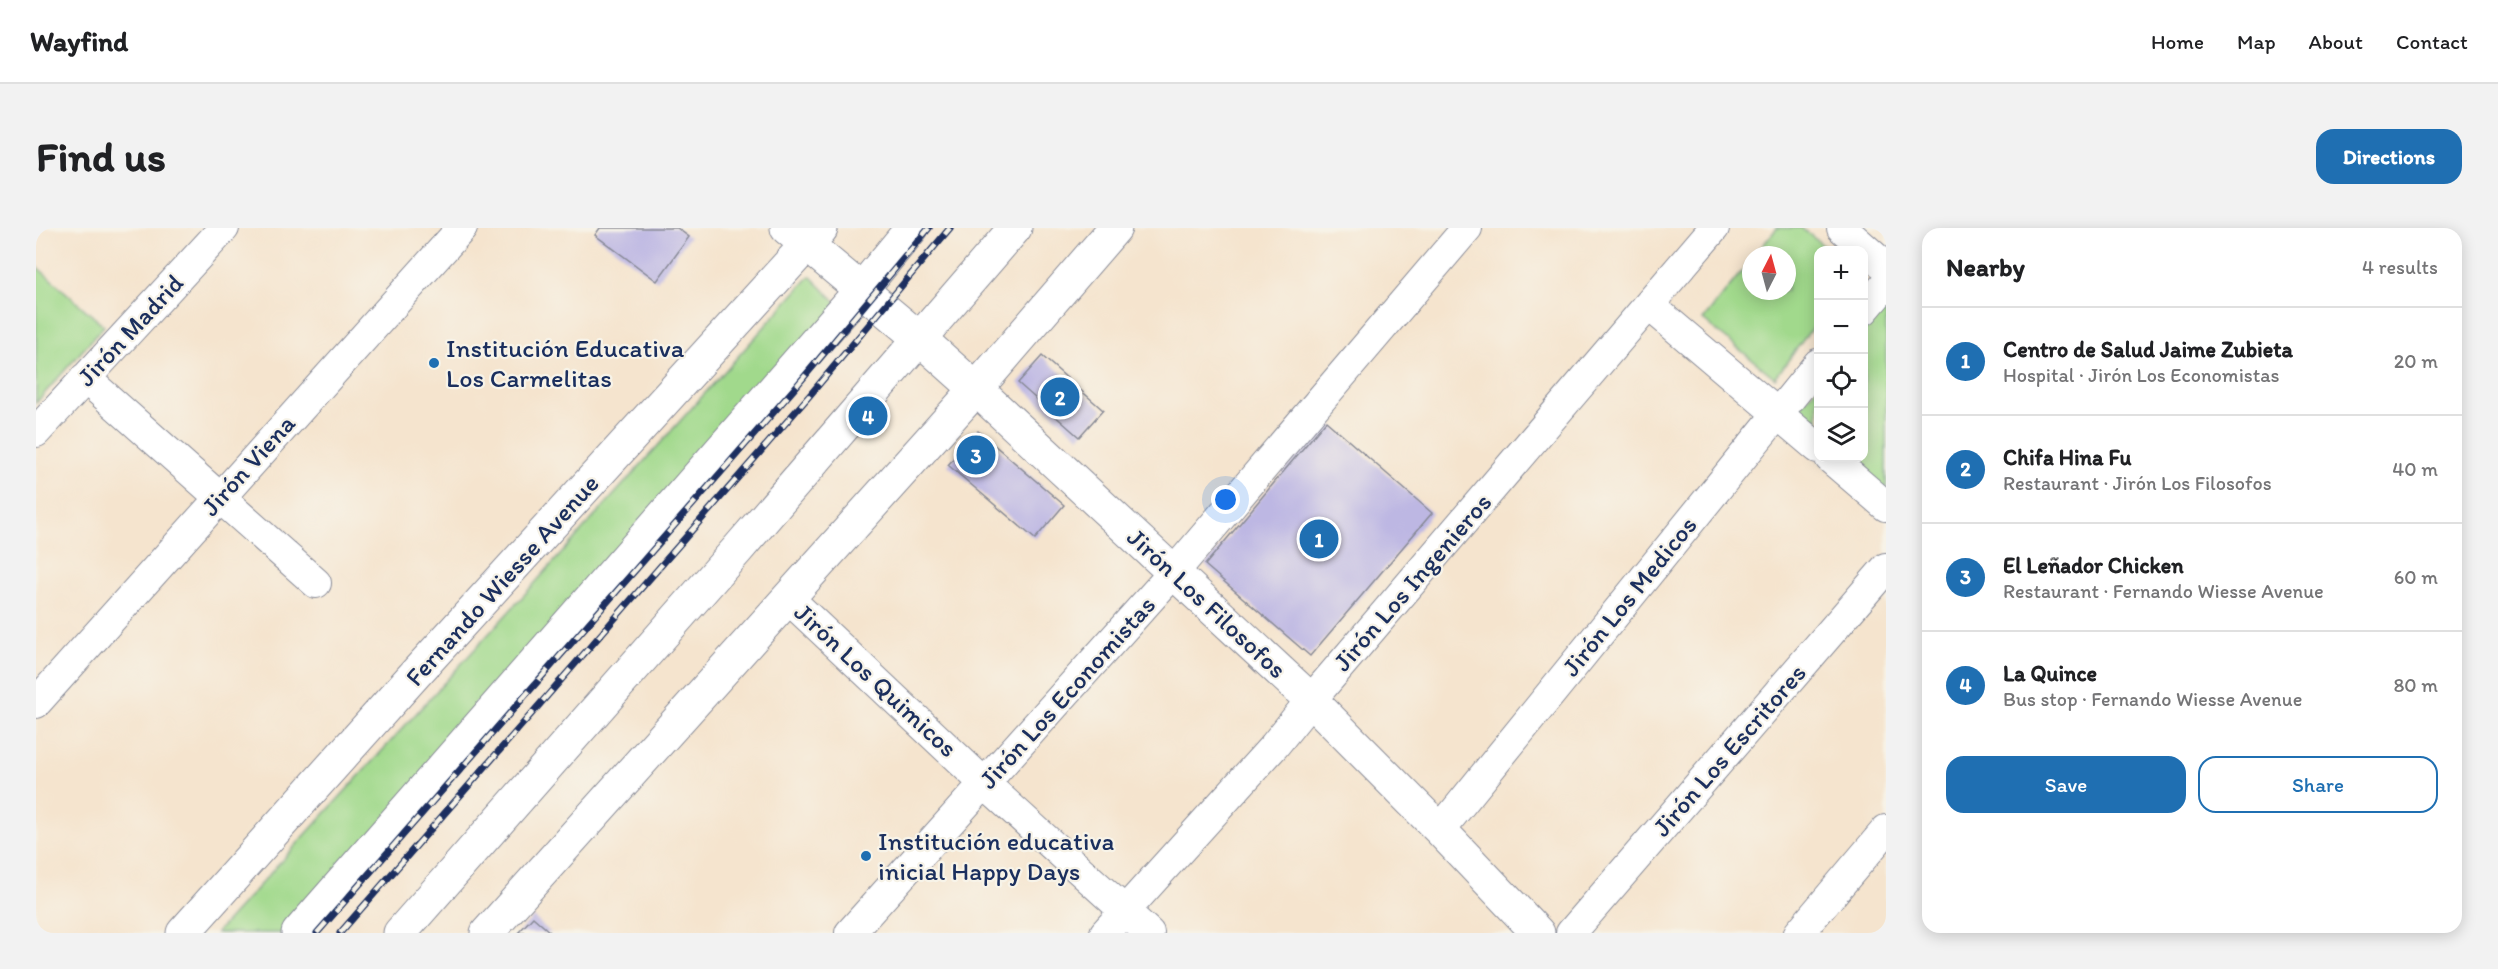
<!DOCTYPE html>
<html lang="en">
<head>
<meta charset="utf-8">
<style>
	:root { --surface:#fff; --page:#f2f2f2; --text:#202124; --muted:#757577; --line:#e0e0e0; --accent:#1f6fb2 }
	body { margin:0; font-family:Itim,sans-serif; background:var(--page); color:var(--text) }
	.controls { position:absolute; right:18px; top:18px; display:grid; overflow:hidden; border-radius:12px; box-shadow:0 3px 15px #0003 }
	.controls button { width:54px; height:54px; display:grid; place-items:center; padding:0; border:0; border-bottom:2px solid var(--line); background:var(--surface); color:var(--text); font:30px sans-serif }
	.compass { position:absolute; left:1706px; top:18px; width:54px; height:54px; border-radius:50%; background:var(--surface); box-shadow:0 3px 15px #0003; rotate:6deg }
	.you { position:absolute; left:1190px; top:272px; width:21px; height:21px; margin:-15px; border:4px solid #fff; border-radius:50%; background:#1a73e8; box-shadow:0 0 0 9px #1a73e833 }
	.badge { display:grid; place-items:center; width:39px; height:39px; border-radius:50%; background:var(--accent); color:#fff; font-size:20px; font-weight:700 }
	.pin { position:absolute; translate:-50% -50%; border:3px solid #fff; box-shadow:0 2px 6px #0006 }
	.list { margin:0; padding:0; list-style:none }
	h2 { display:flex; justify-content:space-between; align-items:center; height:78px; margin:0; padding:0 24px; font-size:26px }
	h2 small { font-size:20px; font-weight:400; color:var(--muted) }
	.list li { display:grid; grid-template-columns:39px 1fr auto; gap:18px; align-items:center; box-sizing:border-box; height:108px; padding:0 24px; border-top:2px solid var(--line) }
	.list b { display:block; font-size:22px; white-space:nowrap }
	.list p { margin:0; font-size:20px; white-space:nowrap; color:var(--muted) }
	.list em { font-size:20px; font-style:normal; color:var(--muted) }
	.actions { display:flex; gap:12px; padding:18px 24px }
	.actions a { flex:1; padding:14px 0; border:2px solid var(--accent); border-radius:18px; text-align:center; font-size:21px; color:var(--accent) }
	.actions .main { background:var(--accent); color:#fff }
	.icon { flex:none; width:33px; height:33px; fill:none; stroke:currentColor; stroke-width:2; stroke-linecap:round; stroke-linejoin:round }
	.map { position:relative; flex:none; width:1850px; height:705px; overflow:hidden; border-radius:18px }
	header { display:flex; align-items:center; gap:36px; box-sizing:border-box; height:84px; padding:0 30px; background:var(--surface); border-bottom:2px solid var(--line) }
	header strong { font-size:28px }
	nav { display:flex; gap:33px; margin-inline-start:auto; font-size:21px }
	.intro { display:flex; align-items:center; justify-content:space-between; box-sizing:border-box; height:144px; padding:0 36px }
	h1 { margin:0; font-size:42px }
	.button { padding:15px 27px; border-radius:18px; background:var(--accent); color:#fff; font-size:21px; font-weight:700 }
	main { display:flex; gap:36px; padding:0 36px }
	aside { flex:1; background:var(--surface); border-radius:18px; box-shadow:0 3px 15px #0003 }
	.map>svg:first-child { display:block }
</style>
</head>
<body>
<header>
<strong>Wayfind</strong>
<nav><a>Home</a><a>Map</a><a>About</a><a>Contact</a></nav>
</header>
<div class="intro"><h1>Find us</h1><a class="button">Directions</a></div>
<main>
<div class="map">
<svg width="1850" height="705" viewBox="0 0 1850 705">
	<rect width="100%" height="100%" fill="#f7f3e8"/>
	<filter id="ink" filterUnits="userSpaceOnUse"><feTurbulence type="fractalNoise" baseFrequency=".0167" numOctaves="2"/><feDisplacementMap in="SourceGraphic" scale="12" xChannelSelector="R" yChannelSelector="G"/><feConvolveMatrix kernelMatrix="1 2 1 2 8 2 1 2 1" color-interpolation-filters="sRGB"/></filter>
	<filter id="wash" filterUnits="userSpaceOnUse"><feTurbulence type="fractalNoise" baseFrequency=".008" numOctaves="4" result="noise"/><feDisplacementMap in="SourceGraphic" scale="24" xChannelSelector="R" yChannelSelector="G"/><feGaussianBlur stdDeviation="1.35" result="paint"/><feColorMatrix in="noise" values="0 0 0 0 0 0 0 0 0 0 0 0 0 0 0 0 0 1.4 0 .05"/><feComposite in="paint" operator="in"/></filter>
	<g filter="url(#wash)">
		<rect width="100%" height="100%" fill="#f5e4ce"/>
		<path fill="#a1d98c" stroke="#5e8475" stroke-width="1.5" d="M 1741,0 L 1765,0 L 1793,22 L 1782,22 L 1782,92 L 1739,150 L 1667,92 L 1715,32 L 1715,63 L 1751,63 L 1751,27 L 1719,27 Z
			M 0,38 L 68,98 L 0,175 Z
			M 774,48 L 803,77 L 256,705 L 180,705 L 499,355 Z
			M 1850,76 L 1850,265 L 1807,230 L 1828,230 L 1828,103 Z
			M 1782,157 L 1782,210 L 1756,188 Z"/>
		<g id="blocks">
			<path fill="#bdb7e3" d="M 564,0 L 641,0 L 653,9 L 621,53 L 559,7 Z
				M 1006,128 L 1067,182 L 1043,209 L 982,155 Z
				M 1290,193 L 1396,285 L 1274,428 L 1169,337 Z
				M 942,203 L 1028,277 L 999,311 L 912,237 Z
				M 497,689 L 515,705 L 482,705 Z"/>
		</g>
	</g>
	<g filter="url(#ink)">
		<use href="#blocks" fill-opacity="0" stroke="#888a96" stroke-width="1.5"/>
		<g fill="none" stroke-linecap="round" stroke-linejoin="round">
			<defs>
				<path id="street" d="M 1806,0 L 1850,39
					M 1613,77 L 1782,220
					M 1828,82 L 1850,56
					M 49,150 L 280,355
					M 0,204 L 188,0
					M 1794,230 L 1850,278
					M 752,370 L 949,556 L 1113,705
					M 0,475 L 426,0
					M 1404,602 L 1782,136
					M 814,705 L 1138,344 L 1431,0
					M 1069,705 L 1238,518 L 1275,472 L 1678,0
					M 1535,705 L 1850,340
					M 1763,705 L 1850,602"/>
				<path id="secondary" d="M 751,0 L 883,110 L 940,161 L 1275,472 L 1404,602 L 1502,705
					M 147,705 L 380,445 L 785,1
					M 451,705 L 940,161 L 1079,0"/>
				<path id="primary" d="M 262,705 L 825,62 L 876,0
					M 364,705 L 701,322 L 979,0"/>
			</defs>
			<use href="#street" stroke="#888a96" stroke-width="32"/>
			<use href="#secondary" stroke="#888a96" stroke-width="35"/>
			<use href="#primary" stroke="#888a96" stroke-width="35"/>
			<use href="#street" stroke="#fff" stroke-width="30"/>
			<use href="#secondary" stroke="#fff" stroke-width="33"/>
			<use href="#primary" stroke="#fff" stroke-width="33"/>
			<defs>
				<path id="rail" d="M 281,705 L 758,161 L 893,0
					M 304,705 L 774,167 L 914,0"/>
			</defs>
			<use href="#rail" stroke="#1b2f5e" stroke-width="7"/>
			<use href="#rail" stroke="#f7f3e8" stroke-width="4.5" stroke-dasharray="14" stroke-linecap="butt"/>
		</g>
	</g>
	<g fill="#1f6fb2" stroke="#f7f3e8" stroke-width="2">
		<circle cx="398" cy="135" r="6"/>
		<circle cx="830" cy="628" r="6"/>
	</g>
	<g text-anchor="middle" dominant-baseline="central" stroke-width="4.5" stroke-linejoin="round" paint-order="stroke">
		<g font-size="26" fill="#1b2f5e" stroke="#f7f3e8">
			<text transform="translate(94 102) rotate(-47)">Jirón Madrid</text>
			<text transform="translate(212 237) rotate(-48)">Jirón Viena</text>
			<text transform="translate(466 352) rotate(-48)">Fernando Wiesse Avenue</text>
			<text transform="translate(1376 354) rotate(-49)">Jirón Los Ingenieros</text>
			<text transform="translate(1593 368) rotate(-51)">Jirón Los Medicos</text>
			<text transform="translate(1171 375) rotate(43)">Jirón Los Filosofos</text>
			<text transform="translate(840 452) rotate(43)">Jirón Los Quimicos</text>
			<text transform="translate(1031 464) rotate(-48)">Jirón Los Economistas</text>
			<text transform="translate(1693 522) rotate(-49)">Jirón Los Escritores</text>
		</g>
		<g font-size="26" fill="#1b2f5e" stroke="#f7f3e8" text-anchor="start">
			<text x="410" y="120">Institución Educativa<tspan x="410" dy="30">Los Carmelitas</tspan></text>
			<text x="842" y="613">Institución educativa<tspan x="842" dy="30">inicial Happy Days</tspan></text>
		</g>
	</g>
</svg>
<div class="controls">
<button>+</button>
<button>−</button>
<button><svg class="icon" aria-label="locate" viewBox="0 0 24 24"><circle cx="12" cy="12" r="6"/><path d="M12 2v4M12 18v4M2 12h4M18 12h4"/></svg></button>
<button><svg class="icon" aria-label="layers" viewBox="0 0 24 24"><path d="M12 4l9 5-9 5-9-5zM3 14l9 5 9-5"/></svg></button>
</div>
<svg class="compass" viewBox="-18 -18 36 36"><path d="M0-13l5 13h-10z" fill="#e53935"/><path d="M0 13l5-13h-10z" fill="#757577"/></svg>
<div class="you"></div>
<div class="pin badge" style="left:1283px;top:311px">1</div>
<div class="pin badge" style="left:1024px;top:169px">2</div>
<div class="pin badge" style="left:940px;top:227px">3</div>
<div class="pin badge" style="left:832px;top:188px">4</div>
</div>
<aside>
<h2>Nearby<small>4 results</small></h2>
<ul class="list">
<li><span class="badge">1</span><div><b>Centro de Salud Jaime Zubieta</b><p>Hospital · Jirón Los Economistas</p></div><em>20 m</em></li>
<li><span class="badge">2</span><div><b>Chifa Hina Fu</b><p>Restaurant · Jirón Los Filosofos</p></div><em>40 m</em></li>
<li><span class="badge">3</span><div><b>El Leñador Chicken</b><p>Restaurant · Fernando Wiesse Avenue</p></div><em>60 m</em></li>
<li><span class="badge">4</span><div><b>La Quince</b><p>Bus stop · Fernando Wiesse Avenue</p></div><em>80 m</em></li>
</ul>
<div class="actions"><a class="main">Save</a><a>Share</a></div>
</aside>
</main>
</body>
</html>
